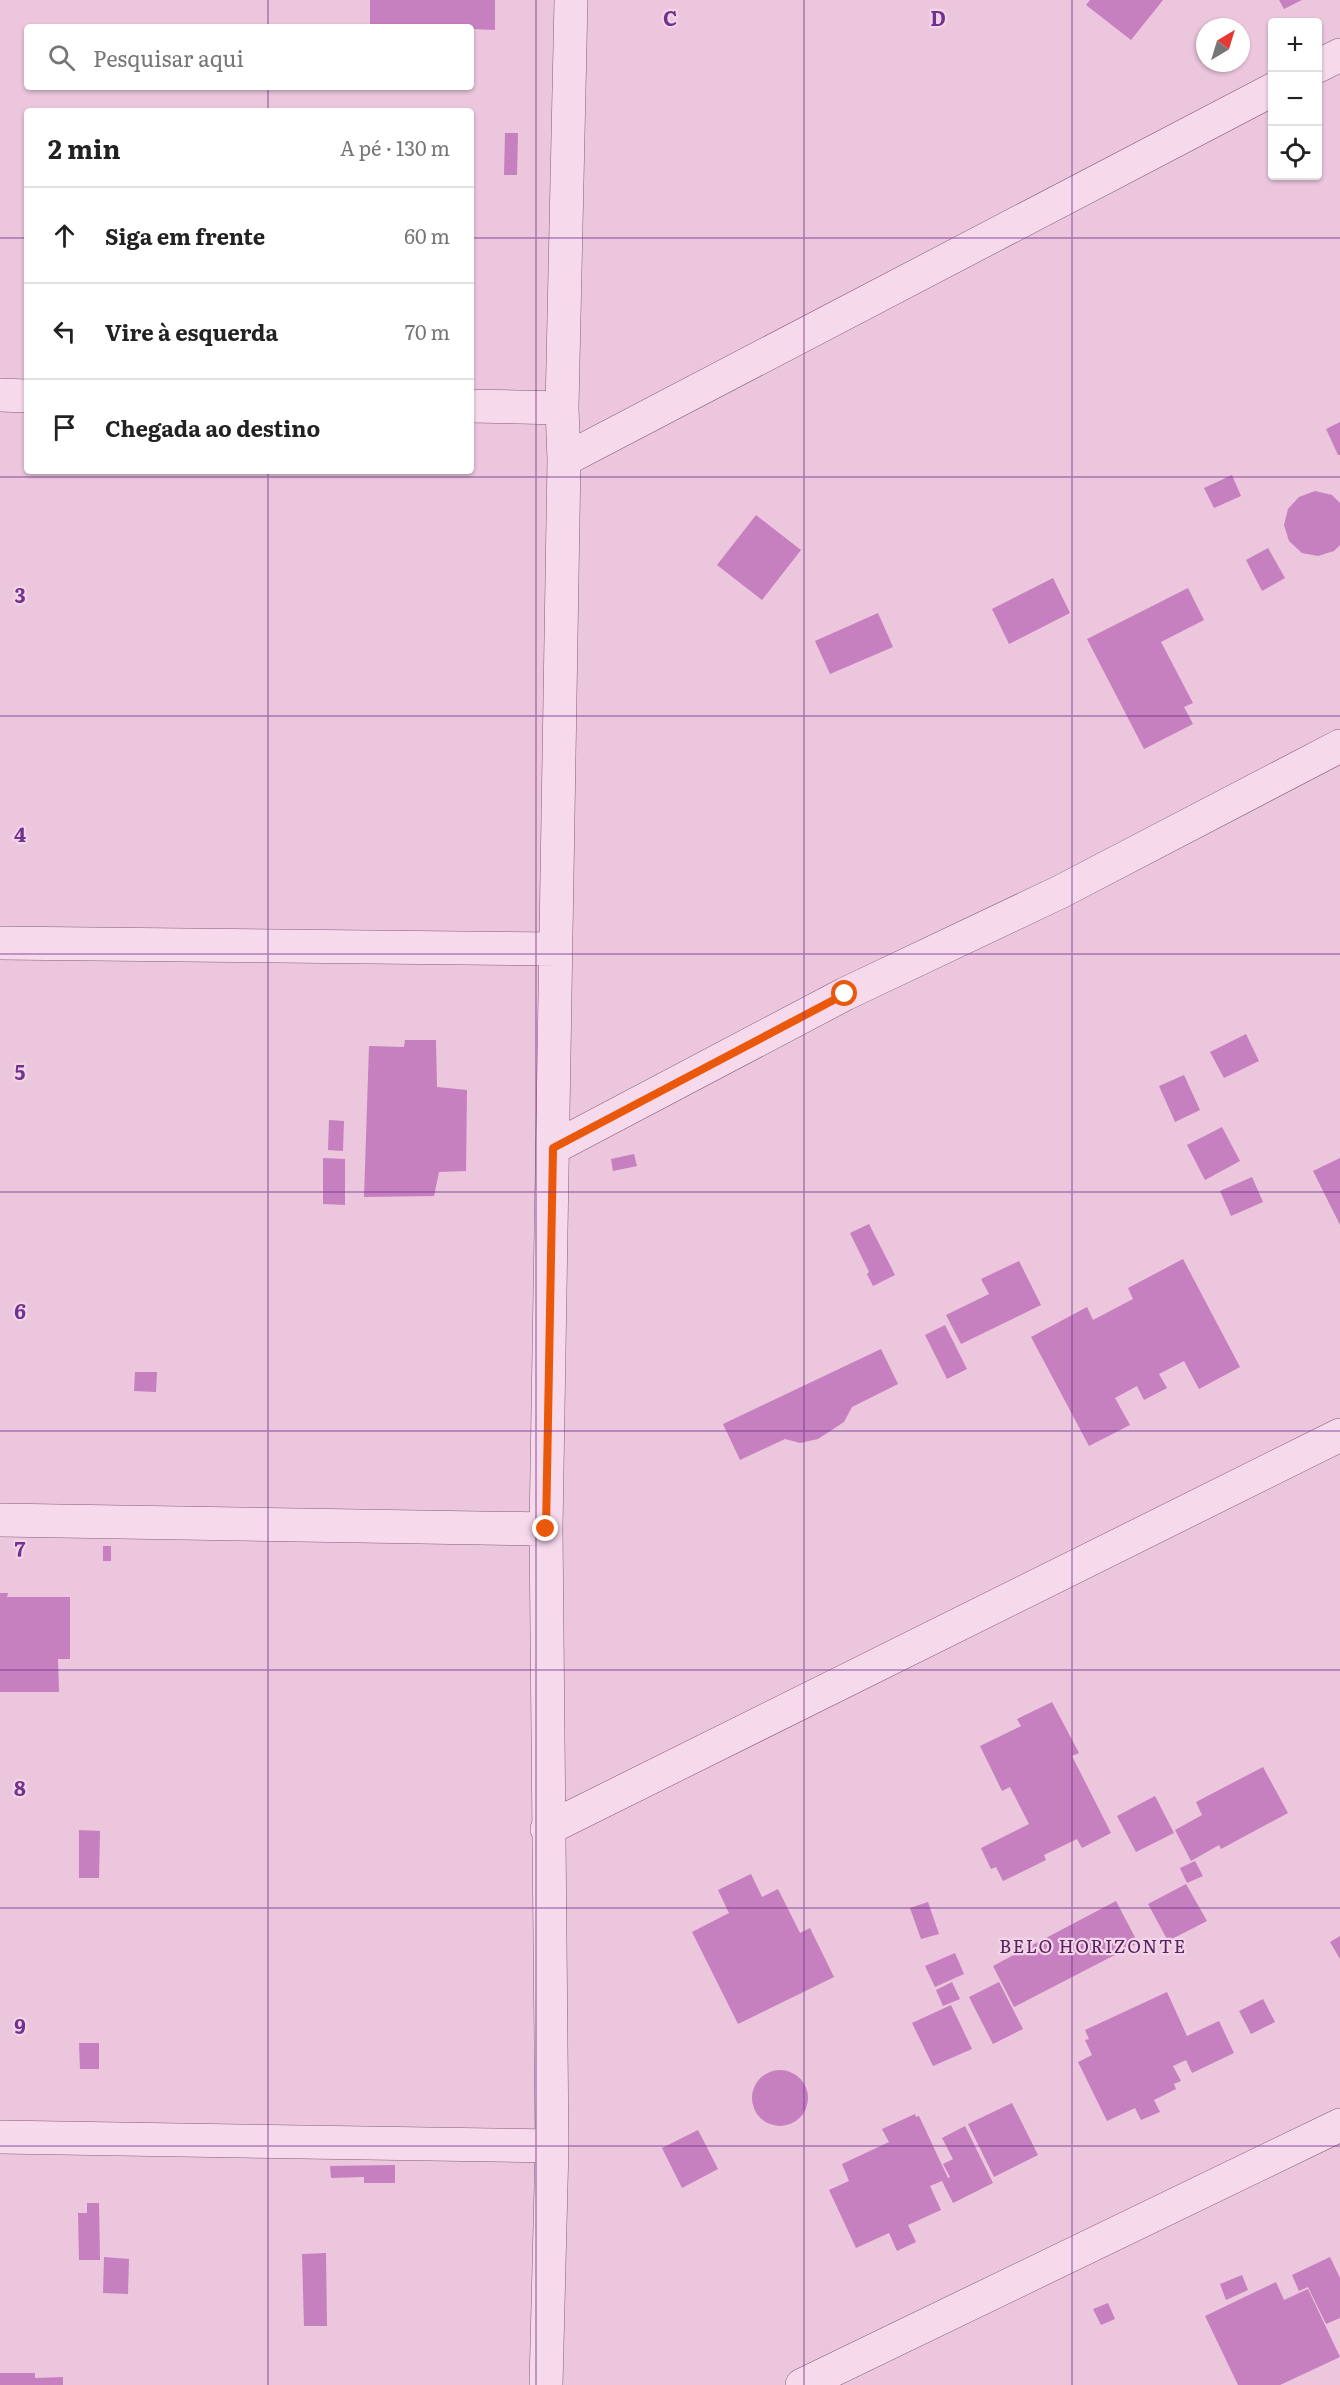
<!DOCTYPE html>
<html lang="pt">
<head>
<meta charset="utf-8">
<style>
	:root { --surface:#fff; --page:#f6f6f6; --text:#222; --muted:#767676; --line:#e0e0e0 }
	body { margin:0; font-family:Literata,serif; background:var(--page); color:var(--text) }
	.controls { position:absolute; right:18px; top:18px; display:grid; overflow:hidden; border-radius:6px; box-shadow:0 2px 4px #0004 }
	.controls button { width:54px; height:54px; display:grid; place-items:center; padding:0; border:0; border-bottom:2px solid var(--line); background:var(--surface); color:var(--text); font:30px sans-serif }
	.compass { position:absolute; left:1196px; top:18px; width:54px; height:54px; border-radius:50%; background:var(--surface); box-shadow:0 2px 4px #0004; rotate:38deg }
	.stop { position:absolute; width:18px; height:18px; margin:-14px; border:4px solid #ea580c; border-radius:50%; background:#fff }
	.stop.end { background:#ea580c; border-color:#fff; box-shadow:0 2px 6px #0008 }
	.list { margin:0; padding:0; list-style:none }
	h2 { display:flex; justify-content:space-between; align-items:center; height:78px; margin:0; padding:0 24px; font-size:26px }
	h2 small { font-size:20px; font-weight:400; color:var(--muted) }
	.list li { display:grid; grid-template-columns:39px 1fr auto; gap:18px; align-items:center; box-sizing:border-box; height:96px; padding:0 24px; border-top:2px solid var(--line) }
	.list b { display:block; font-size:22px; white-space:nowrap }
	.list em { font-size:20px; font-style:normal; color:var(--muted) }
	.icon { flex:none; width:33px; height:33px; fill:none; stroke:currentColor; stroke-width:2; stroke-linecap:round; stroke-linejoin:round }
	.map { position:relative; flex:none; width:1340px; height:2385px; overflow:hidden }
	.search { position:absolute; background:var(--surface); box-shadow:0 2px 4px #0004; left:24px; top:24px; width:450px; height:66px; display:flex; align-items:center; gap:15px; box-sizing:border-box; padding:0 21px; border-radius:6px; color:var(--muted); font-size:22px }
	.panel { position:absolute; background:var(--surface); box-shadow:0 2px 4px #0004; left:24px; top:108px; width:450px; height:366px; border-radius:6px }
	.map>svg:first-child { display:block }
</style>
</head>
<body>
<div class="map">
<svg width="1340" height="2385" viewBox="0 0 1340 2385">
	<rect width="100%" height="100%" fill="#ebc6dd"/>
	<path fill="#c67fbf" d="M 370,0 L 495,0 L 495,30 L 471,29 L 471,27 L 370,26 Z
		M 1090,0 L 1163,0 L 1131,40 L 1086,5 Z
		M 1279,0 L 1302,0 L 1284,9 Z
		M 505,133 L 518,133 L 517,175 L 504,175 Z
		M 1340,422 L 1340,455 L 1338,455 L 1326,429 Z
		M 1232,475 L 1241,496 L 1214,508 L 1204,488 Z
		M 1315,491 L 1332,495 L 1340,503 L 1340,545 L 1334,551 L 1318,556 L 1302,553 L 1289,541 L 1284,525 L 1288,509 L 1299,497 Z
		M 756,515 L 801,550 L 762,600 L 717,565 Z
		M 1268,548 L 1285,578 L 1262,591 L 1246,560 Z
		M 1053,578 L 1070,613 L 1009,644 L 992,609 Z
		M 1188,588 L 1204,620 L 1161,642 L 1193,703 L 1184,707 L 1193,724 L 1144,749 L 1087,639 Z
		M 878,613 L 893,647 L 830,674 L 815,641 Z
		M 1246,1034 L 1259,1061 L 1224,1078 L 1210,1052 Z
		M 405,1040 L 436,1040 L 437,1087 L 467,1090 L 466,1171 L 439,1172 L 434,1196 L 364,1197 L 369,1046 L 404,1047 Z
		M 1184,1075 L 1200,1110 L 1175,1122 L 1159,1086 Z
		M 329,1120 L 344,1121 L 343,1151 L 328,1150 Z
		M 1222,1127 L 1240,1161 L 1205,1180 L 1187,1145 Z
		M 634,1154 L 637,1166 L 613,1171 L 611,1159 Z
		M 323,1158 L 345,1159 L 345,1205 L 323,1204 Z
		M 1340,1158 L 1340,1225 L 1313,1171 Z
		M 1252,1177 L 1263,1202 L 1231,1216 L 1220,1191 Z
		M 869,1224 L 895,1275 L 873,1286 L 867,1274 L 869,1272 L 850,1233 Z
		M 1183,1259 L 1240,1367 L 1199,1389 L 1184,1361 L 1159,1374 L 1167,1388 L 1144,1400 L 1137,1386 L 1115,1398 L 1130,1425 L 1089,1446 L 1031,1337 L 1087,1307 L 1093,1320 L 1133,1299 L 1128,1288 Z
		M 1019,1261 L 1041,1305 L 961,1344 L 946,1315 L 989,1294 L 981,1279 Z
		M 945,1325 L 967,1369 L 947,1379 L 925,1335 Z
		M 881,1349 L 898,1384 L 852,1407 L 844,1422 L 818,1439 L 800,1443 L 785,1439 L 740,1460 L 723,1424 Z
		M 135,1372 L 157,1372 L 156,1392 L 134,1391 Z
		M 103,1546 L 111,1546 L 111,1561 L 103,1561 Z
		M 0,1593 L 8,1593 L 7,1597 L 70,1597 L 70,1659 L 58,1659 L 59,1692 L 0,1692 Z
		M 1052,1702 L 1079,1753 L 1072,1756 L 1111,1833 L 1082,1848 L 1077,1839 L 1044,1855 L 1046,1860 L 1003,1881 L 996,1867 L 991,1869 L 981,1848 L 1029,1824 L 1010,1787 L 1002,1791 L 980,1746 L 1021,1726 L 1017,1719 Z
		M 1263,1767 L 1288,1813 L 1221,1849 L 1219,1845 L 1191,1861 L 1175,1830 L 1202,1815 L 1196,1802 Z
		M 1155,1796 L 1174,1833 L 1136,1852 L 1117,1816 Z
		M 79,1830 L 100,1831 L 99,1878 L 79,1878 Z
		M 1195,1861 L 1203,1876 L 1187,1883 L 1180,1868 Z
		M 751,1874 L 762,1897 L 778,1889 L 800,1933 L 810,1928 L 834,1977 L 738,2024 L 692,1932 L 729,1913 L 718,1890 Z
		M 1186,1884 L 1207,1921 L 1168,1941 L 1148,1904 Z
		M 1116,1901 L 1138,1943 L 1014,2007 L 993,1966 Z
		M 928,1902 L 939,1934 L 921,1939 L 910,1908 Z
		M 1340,1936 L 1340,1959 L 1330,1942 Z
		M 955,1953 L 964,1974 L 935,1987 L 925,1966 Z
		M 952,1982 L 960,1999 L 943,2006 L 936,1990 Z
		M 999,1982 L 1023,2029 L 993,2044 L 969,1997 Z
		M 1167,1992 L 1187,2036 L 1219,2021 L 1234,2053 L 1192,2073 L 1186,2060 L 1173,2066 L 1181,2081 L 1174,2084 L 1176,2089 L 1154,2100 L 1160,2112 L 1141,2120 L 1135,2108 L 1107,2121 L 1078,2062 L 1092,2055 L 1085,2040 L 1089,2039 L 1085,2030 Z
		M 1263,1999 L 1275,2022 L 1251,2034 L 1239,2011 Z
		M 951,2005 L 972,2049 L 933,2066 L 912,2023 Z
		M 79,2043 L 99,2043 L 99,2069 L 80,2069 Z
		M752 2098a28 28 0 1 1 56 0a28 28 0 1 1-56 0Z
		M 1012,2103 L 1038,2155 L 994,2177 L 968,2124 Z
		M 915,2114 L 916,2117 L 919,2116 L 948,2178 L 950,2177 L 943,2164 L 953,2159 L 942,2138 L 965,2126 L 993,2183 L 953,2203 L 942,2181 L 930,2186 L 941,2210 L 908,2225 L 916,2242 L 897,2251 L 889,2233 L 856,2248 L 829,2190 L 849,2181 L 842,2164 L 889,2142 L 882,2129 Z
		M 698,2130 L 718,2169 L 682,2188 L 662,2148 Z
		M 395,2165 L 395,2183 L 364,2183 L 364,2177 L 331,2178 L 330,2166 Z
		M 87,2203 L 99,2203 L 100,2260 L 79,2260 L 78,2213 L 87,2213 Z
		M 326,2253 L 327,2326 L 304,2326 L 302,2254 Z
		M 104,2257 L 129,2259 L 128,2294 L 103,2293 Z
		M 1330,2257 L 1340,2278 L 1340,2318 L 1326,2324 L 1308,2287 L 1299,2291 L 1292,2275 Z
		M 1242,2275 L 1248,2290 L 1226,2300 L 1220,2284 Z
		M 1276,2282 L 1284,2300 L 1308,2289 L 1340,2357 L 1280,2385 L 1238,2385 L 1205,2316 Z
		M 1108,2303 L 1115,2319 L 1101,2325 L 1093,2309 Z
		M 0,2373 L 35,2373 L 35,2378 L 63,2377 L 63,2385 L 0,2385 Z"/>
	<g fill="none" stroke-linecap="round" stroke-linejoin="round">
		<defs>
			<path id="street" d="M 1318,66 L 1340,55
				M 0,395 L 27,396
				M 471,406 L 562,408
				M 564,460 L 1272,90
				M 0,943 L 556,949
				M 553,1148 L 845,994 L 1060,892 L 1340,746
				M 0,1520 L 546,1529
				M 547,1829 L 1340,1435
				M 0,2137 L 552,2146
				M 546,2385 L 552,2146 L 546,1529 L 564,460 L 562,408 L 571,0
				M 802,2385 L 1340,2125"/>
		</defs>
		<use href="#street" stroke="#855d7c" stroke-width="34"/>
		<use href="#street" stroke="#f6d9eb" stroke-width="33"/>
	</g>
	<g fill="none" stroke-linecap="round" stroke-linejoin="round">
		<path stroke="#ea580c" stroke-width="8" d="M 546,1529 L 553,1148 L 845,994"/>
	</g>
	<path fill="none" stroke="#71328f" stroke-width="1.5" stroke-opacity="0.55" d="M 268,0 L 268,27M 536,0 L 536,2385M 804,0 L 804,2385M 1072,0 L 1072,2385M 268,87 L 268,111M 0,238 L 27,238M 471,238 L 1340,238M 268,471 L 268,2385M 0,477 L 1340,477M 0,716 L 1340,716M 0,954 L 1340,954M 0,1192 L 1340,1192M 0,1431 L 1340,1431M 0,1670 L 1340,1670M 0,1908 L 1340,1908M 0,2146 L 1340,2146"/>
	<g text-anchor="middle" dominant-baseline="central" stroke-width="4.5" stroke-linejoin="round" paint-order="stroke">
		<g font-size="18" letter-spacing="1.5" fill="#592260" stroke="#f3d5e7">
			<text x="1093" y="1945">BELO HORIZONTE</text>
		</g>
	</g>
	<g font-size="20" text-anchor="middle" font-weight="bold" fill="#71328f" stroke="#f3d5e7" stroke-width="4.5" stroke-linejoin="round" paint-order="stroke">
		<text x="670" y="26">C</text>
		<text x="938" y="26">D</text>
		<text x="20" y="603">3</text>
		<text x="20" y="842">4</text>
		<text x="20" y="1080">5</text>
		<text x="20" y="1319">6</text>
		<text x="20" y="1557">7</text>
		<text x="20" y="1796">8</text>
		<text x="20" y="2034">9</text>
	</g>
</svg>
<div class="controls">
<button>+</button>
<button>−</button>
<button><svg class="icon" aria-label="locate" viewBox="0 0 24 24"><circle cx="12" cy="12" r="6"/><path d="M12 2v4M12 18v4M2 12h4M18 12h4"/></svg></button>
</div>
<svg class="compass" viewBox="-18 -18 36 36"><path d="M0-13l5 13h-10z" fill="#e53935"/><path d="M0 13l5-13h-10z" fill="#767676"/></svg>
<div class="stop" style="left:845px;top:994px"></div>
<div class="stop end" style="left:546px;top:1529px"></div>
<div class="search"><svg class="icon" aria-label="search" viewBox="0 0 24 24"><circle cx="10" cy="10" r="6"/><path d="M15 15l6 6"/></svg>Pesquisar aqui</div>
<section class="panel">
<h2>2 min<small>A pé · 130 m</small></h2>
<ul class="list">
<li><svg class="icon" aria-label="ahead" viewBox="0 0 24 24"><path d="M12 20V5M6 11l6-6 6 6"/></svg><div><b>Siga em frente</b></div><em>60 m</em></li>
<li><svg class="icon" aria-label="left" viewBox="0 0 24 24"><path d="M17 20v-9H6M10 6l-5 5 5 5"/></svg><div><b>Vire à esquerda</b></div><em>70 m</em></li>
<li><svg class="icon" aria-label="arrive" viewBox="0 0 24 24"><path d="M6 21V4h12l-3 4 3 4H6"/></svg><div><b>Chegada ao destino</b></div></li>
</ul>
</section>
</div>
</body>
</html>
